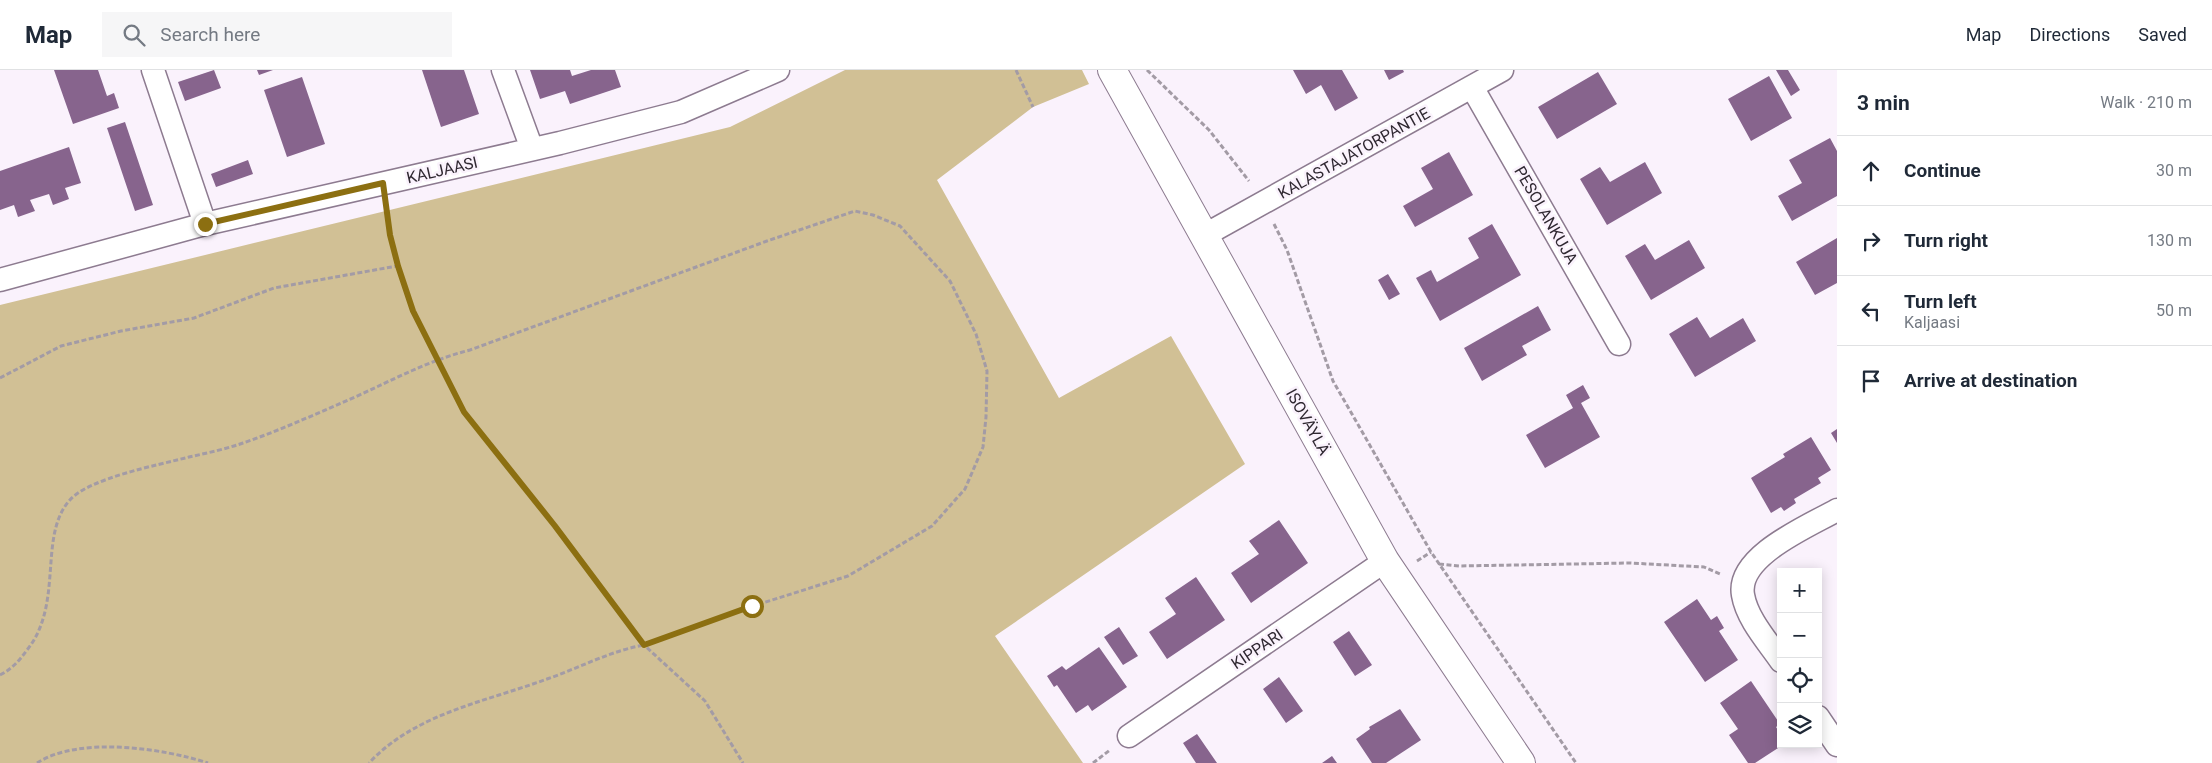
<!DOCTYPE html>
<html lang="en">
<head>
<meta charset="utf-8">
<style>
	:root { --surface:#fff; --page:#f6f6f7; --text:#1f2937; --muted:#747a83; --line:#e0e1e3 }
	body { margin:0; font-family:Roboto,sans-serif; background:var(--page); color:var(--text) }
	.controls { position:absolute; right:15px; bottom:15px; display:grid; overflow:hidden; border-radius:0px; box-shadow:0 2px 12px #0003 }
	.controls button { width:45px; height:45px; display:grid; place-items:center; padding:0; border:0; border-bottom:1px solid var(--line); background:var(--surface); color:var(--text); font:25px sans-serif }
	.stop { position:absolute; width:15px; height:15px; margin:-11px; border:4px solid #8c6f11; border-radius:50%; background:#fff }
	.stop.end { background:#8c6f11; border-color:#fff; box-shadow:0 1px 5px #0008 }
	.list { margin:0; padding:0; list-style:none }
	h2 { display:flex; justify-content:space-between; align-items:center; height:65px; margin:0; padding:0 20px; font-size:21px }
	h2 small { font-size:16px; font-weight:400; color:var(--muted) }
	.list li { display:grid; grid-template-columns:32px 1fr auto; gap:15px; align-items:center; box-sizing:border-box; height:70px; padding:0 20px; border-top:1px solid var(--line) }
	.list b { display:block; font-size:19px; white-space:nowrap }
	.list p { margin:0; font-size:16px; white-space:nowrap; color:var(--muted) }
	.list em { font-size:16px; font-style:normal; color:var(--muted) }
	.icon { flex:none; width:28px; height:28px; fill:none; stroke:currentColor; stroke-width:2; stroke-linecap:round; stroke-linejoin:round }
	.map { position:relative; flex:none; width:1837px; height:693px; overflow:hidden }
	header { display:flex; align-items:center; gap:30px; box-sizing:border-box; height:70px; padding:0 25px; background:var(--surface); border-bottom:1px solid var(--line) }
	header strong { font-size:24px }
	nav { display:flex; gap:28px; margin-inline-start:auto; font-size:18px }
	.search { width:350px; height:45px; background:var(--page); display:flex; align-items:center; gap:12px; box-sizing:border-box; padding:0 18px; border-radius:0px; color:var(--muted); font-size:19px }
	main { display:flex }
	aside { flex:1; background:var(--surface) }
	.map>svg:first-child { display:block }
</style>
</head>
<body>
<header>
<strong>Map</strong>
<div class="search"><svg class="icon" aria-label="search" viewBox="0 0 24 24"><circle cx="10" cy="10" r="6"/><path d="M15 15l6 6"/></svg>Search here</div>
<nav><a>Map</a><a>Directions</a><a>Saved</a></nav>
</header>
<main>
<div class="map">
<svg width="1837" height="693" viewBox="0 0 1837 693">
	<rect width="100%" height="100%" fill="#faf2fc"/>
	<path fill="#d1c095" d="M 845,0 L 1082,0 L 1089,14 L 1033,37 L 937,110 L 1059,328 L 1171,266 L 1245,394 L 995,566 L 1083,693 L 0,693 L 0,235 L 730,57 Z"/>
	<path fill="#87648d" d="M 54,0 L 98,0 L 107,26 L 114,23 L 119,38 L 73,54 Z
		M 214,0 L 221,18 L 185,31 L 178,12 Z
		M 257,0 L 273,0 L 259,5 Z
		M 422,0 L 464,0 L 479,44 L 441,57 Z
		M 530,0 L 570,0 L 572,6 L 591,0 L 615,0 L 621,17 L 570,34 L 565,21 L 540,29 Z
		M 1293,0 L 1342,0 L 1358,28 L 1335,41 L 1321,15 L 1306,24 Z
		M 1384,0 L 1403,0 L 1404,2 L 1389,10 Z
		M 1776,0 L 1788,0 L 1800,20 L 1791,26 Z
		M 1598,2 L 1617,34 L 1557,69 L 1538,37 Z
		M 1769,6 L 1792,48 L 1751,71 L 1728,29 Z
		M 302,7 L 325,74 L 287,87 L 264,20 Z
		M 125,52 L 153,135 L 135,141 L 107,58 Z
		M 1830,68 L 1837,81 L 1837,126 L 1792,151 L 1778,126 L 1802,113 L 1789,90 Z
		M 69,77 L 81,113 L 65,118 L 69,129 L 53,135 L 49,124 L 30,130 L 35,141 L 18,147 L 14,135 L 0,140 L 0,101 Z
		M 1449,82 L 1473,125 L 1415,157 L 1403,136 L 1433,119 L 1421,98 Z
		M 248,90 L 253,104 L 216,117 L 211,104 Z
		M 1645,92 L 1662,123 L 1607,155 L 1580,109 L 1600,97 L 1610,112 Z
		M 1492,154 L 1521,205 L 1440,251 L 1416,208 L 1431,200 L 1437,212 L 1479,188 L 1468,168 Z
		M 1837,168 L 1837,213 L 1815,225 L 1796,192 Z
		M 1689,170 L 1705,198 L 1651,230 L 1625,186 L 1645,174 L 1655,190 Z
		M 1388,204 L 1400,224 L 1389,230 L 1378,210 Z
		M 1538,236 L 1551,260 L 1522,276 L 1527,285 L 1482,311 L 1464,278 Z
		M 1697,247 L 1710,268 L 1743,248 L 1756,271 L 1695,307 L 1669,264 Z
		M 1583,315 L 1590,328 L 1581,333 L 1600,367 L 1545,398 L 1526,365 L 1573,338 L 1566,325 Z
		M 1837,359 L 1837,373 L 1831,363 Z
		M 1811,367 L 1831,400 L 1818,408 L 1821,413 L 1794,429 L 1796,433 L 1784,441 L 1781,437 L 1771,443 L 1751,408 L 1785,387 L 1783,384 Z
		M 1279,450 L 1308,493 L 1251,533 L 1231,503 L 1259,484 L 1249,471 Z
		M 1196,507 L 1225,550 L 1167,589 L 1149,562 L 1176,544 L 1165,528 Z
		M 1697,529 L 1711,550 L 1717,546 L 1724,558 L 1719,561 L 1738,590 L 1705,612 L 1664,552 Z
		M 1119,557 L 1138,586 L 1123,595 L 1104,567 Z
		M 1349,561 L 1372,595 L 1355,606 L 1333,572 Z
		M 1099,577 L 1127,617 L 1092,641 L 1088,635 L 1076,643 L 1057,615 L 1054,617 L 1047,606 L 1062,596 L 1066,600 Z
		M 1279,607 L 1303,641 L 1286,653 L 1263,619 Z
		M 1751,611 L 1780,654 L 1776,657 L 1781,665 L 1781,676 L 1755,693 L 1748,693 L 1729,665 L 1738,659 L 1720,633 Z
		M 1400,639 L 1421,670 L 1386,693 L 1372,693 L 1356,669 L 1370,659 L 1369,657 Z
		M 1197,664 L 1217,693 L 1196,693 L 1183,673 Z
		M 1332,686 L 1337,693 L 1322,693 Z"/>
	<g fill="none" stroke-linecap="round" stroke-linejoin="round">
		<defs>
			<path id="minor" d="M 153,0 L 205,154
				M 503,0 L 532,79
				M 1472,17 L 1619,274
				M 1205,165 L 1502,0
				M 0,210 L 205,154 L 560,73 L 681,42 L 778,0
				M 1781,591 C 1768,572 1747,549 1743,525 C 1736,486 1809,456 1837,440
				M 1818,647 L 1837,675
				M 1129,666 L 1385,491"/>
			<path id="tertiary" d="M 1112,0 L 1385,491 L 1521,693"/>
		</defs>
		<use href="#minor" stroke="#8d7b90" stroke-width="25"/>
		<use href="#tertiary" stroke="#8d7b90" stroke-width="30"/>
		<path stroke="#a39ba5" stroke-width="3" stroke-dasharray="5 2.5" stroke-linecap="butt" d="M 1016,0 L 1033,37
			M 1147,0 L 1209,60 L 1249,111
			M 386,139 L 397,196 L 413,241 L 464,342 L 555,456 L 644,575 L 705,631 L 743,693
			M 1274,154 L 1287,180 L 1333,311 L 1431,482 L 1576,693
			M 0,308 L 61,276 L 121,261 L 194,248 L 274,218 L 397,196
			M 1417,491 L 1431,482
			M 1439,494 L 1459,496 L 1630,493 L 1704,497 L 1720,504
			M 0,605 C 12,599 19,591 27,580 C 64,534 38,467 69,431 C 88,408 159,395 189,387 C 207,383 226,379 243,373 C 281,360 318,343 355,327 C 395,309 427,291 470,280 L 767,171 L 855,141 L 873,145 L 900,156 L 950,211 L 976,264 L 987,301 L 986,347 L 983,377 L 965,419 L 932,456 L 848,506 L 753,536 L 644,575 C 610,581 579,598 547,609 C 485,632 416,643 369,693
			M 37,693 C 79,666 162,678 208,693
			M 1093,693 L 1110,680"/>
		<use href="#minor" stroke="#fff" stroke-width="22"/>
		<use href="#tertiary" stroke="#fff" stroke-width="28"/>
	</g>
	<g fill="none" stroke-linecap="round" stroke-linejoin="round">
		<path stroke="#8c6f11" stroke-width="6" d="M 205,154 L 383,113 L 390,165 L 398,196 L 413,241 L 464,342 L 555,456 L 644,575 L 752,536"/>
	</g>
	<g text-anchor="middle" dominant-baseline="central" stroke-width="5" stroke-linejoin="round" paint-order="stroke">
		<g font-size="16" fill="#2f2831" stroke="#faf2fc">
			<text transform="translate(1354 83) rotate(-29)">KALASTAJATORPANTIE</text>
			<text transform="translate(442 100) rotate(-13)">KALJAASI</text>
			<text transform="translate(1546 145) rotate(60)">PESOLANKUJA</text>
			<text transform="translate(1308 352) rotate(61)">ISOVÄYLÄ</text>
			<text transform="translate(1257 579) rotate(-34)">KIPPARI</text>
		</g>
	</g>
</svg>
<div class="controls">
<button>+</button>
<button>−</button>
<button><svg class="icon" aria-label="locate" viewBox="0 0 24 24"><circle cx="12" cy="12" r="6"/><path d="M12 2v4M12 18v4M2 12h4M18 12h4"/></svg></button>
<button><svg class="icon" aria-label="layers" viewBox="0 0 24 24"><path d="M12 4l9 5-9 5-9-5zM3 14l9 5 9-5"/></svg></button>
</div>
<div class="stop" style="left:752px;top:536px"></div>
<div class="stop end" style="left:205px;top:154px"></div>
</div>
<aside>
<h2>3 min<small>Walk · 210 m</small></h2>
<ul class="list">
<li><svg class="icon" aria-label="ahead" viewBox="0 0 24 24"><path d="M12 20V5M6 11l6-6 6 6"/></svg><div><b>Continue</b></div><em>30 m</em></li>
<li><svg class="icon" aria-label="right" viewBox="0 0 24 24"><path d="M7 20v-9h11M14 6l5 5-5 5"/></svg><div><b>Turn right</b></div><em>130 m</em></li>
<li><svg class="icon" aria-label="left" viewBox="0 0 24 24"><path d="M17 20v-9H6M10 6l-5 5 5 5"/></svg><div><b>Turn left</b><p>Kaljaasi</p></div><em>50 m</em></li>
<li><svg class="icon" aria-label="arrive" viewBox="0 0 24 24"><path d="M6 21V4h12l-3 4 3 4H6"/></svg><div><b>Arrive at destination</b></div></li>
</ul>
</aside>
</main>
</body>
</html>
